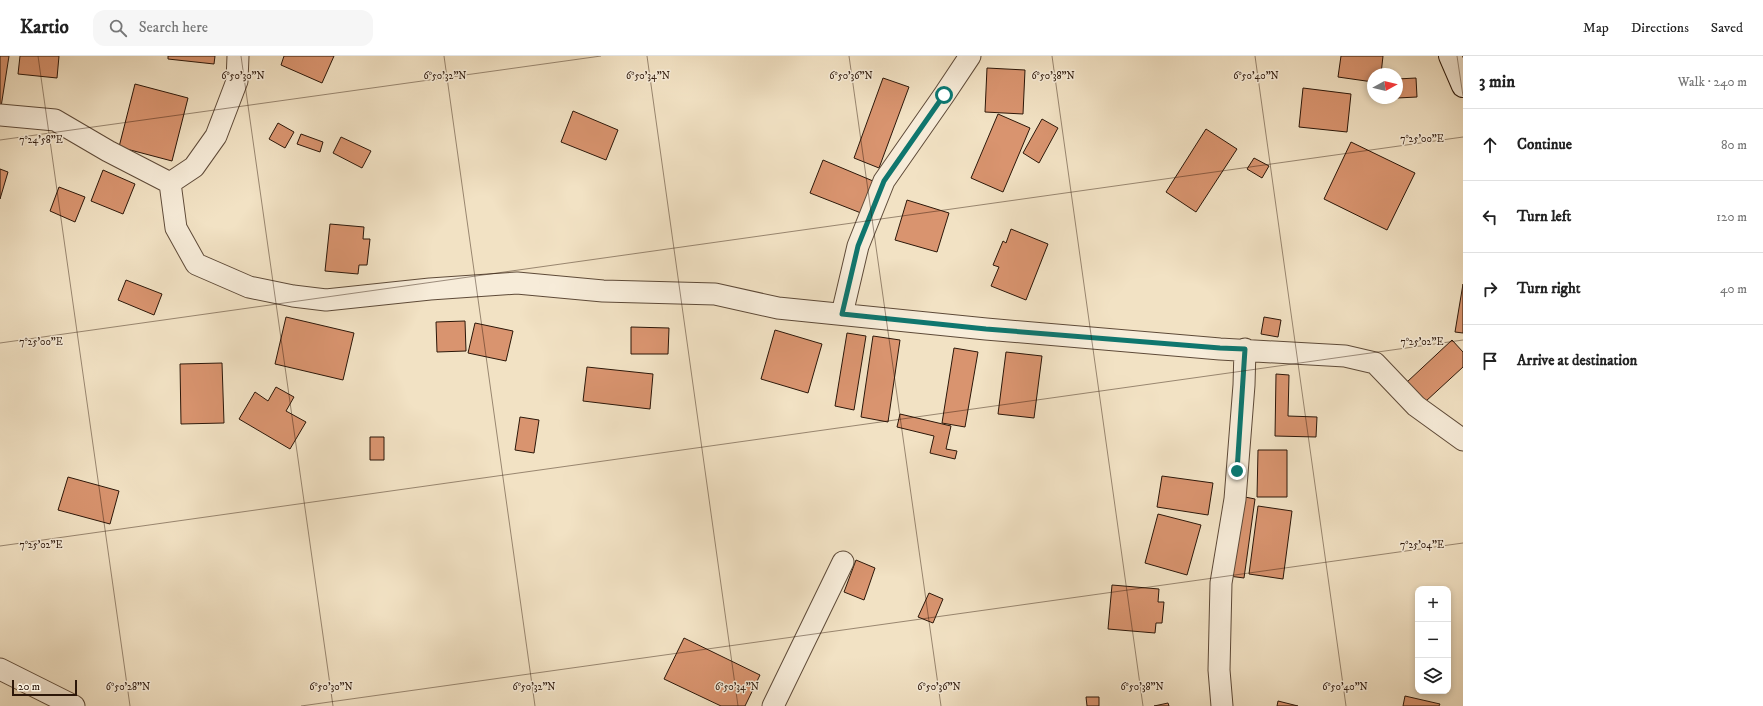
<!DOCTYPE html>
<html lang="en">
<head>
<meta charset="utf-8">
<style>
	:root { --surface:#fff; --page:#f6f6f6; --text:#222; --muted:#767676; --line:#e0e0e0 }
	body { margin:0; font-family:"IM FELL DW Pica",serif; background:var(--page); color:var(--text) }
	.controls { position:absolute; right:12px; bottom:12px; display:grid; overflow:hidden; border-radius:8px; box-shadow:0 2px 6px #0003 }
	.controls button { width:36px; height:36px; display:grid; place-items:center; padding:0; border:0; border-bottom:1px solid var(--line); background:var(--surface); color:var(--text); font:20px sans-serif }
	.compass { position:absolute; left:1367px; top:12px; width:36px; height:36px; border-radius:50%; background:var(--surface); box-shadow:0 2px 6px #0003; rotate:82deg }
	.scale { position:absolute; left:12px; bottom:10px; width:65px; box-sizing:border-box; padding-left:4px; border:2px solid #2c1709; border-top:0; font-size:11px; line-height:14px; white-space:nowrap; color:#2c1709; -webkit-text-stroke:3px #f7ecd9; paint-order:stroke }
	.stop { position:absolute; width:12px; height:12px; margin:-9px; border:3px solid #0f766e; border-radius:50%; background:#fff }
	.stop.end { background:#0f766e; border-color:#fff; box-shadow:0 1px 4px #0008 }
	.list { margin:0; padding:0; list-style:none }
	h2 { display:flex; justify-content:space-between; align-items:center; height:52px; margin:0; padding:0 16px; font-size:17px }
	h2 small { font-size:13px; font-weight:400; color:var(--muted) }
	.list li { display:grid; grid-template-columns:26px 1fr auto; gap:12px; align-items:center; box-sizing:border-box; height:72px; padding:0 16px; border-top:1px solid var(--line) }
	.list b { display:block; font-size:15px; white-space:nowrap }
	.list em { font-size:13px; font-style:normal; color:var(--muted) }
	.icon { flex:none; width:22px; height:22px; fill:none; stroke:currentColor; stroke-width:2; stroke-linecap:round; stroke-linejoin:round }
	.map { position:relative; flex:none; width:1463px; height:650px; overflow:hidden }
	header { display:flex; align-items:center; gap:24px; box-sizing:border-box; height:56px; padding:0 20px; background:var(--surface); border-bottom:1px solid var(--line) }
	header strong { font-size:19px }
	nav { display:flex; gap:22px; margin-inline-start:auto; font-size:14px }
	.search { width:280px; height:36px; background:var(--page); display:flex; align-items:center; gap:10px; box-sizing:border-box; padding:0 14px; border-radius:12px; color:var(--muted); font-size:15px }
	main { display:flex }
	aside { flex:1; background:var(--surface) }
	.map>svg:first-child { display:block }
</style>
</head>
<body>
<header>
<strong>Kartio</strong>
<div class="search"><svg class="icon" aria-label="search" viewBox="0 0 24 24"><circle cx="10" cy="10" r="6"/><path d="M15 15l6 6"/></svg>Search here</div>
<nav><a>Map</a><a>Directions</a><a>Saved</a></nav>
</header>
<main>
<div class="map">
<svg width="1463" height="650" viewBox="0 0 1463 650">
	<rect width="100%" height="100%" fill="#f2e2c4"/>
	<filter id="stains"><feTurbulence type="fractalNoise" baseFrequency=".005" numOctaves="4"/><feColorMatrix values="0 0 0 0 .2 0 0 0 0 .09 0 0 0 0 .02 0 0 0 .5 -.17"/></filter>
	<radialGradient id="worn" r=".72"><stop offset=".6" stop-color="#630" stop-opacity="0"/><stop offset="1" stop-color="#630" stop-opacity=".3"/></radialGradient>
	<path fill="#d9946f" stroke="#2c1709" d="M 0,0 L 9,0 L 1,51 L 0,51 Z
		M 20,0 L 59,0 L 57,22 L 18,18 Z
		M 168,0 L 215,0 L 214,8 L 168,3 Z
		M 284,0 L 334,0 L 322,27 L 281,9 Z
		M 1341,0 L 1383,0 L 1381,18 L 1373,18 L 1373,26 L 1338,21 Z
		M 987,12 L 1025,14 L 1023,58 L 985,56 Z
		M 883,22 L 909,31 L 879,112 L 854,102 Z
		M 1416,22 L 1417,41 L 1397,42 L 1397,23 Z
		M 135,28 L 188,42 L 172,105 L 119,91 Z
		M 1303,32 L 1351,38 L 1347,76 L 1299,71 Z
		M 573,55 L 618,74 L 606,104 L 561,86 Z
		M 998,58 L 1030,72 L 1003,136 L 971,122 Z
		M 1042,63 L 1058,72 L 1039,107 L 1023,97 Z
		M 278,67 L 294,76 L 285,92 L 269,83 Z
		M 1206,73 L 1237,93 L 1196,156 L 1166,136 Z
		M 301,78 L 323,86 L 320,96 L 297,88 Z
		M 341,81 L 371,95 L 362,112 L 333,97 Z
		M 1351,86 L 1415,117 L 1387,174 L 1324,143 Z
		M 1254,102 L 1269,110 L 1262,122 L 1247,113 Z
		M 823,104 L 873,125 L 861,157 L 810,137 Z
		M 0,113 L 8,116 L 0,143 Z
		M 103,114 L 135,128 L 123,158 L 91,145 Z
		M 59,131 L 85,141 L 75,166 L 50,155 Z
		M 907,144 L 949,157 L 937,196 L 895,184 Z
		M 330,168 L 364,171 L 363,183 L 370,183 L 367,209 L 359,209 L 358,218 L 325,215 Z
		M 1011,173 L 1048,188 L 1026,244 L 991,230 L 999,211 L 993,209 L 1003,185 L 1006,187 Z
		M 126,224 L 162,238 L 154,259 L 118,244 Z
		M 1463,228 L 1463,277 L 1455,276 Z
		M 286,261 L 354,277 L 343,324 L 275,308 Z
		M 1264,261 L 1281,264 L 1278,281 L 1261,278 Z
		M 465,265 L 466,295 L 437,296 L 436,266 Z
		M 475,267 L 513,275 L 506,305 L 468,297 Z
		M 631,271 L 669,272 L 668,298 L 631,298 Z
		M 775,274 L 822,288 L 808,337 L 761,323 Z
		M 847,277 L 866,280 L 854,354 L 835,350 Z
		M 873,280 L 900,284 L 888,366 L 861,361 Z
		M 1452,284 L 1463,296 L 1463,311 L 1425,346 L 1407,326 Z
		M 954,292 L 978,296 L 965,371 L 942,367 Z
		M 1006,296 L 1042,300 L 1034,362 L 998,358 Z
		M 222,307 L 224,367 L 181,368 L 180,308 Z
		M 587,311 L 653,318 L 650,353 L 583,345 Z
		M 1276,318 L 1289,319 L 1288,360 L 1317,361 L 1316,381 L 1275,380 Z
		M 276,331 L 294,341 L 286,355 L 306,366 L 290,393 L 239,363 L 255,336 L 268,345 Z
		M 900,358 L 951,370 L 946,393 L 957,395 L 955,403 L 930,397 L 934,380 L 897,371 Z
		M 520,361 L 539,364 L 534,397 L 515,394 Z
		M 370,381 L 384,381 L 384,404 L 370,404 Z
		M 1258,394 L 1287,394 L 1287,441 L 1257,441 Z
		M 1162,420 L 1213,427 L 1208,459 L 1157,451 Z
		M 68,421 L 119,435 L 110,468 L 58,454 Z
		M 1240,440 L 1255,443 L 1244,522 L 1229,520 Z
		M 1258,450 L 1292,455 L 1283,523 L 1249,518 Z
		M 1158,458 L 1201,469 L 1187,519 L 1145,507 Z
		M 856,504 L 875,512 L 864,544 L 844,536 Z
		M 1112,529 L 1159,533 L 1158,546 L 1164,546 L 1162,567 L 1156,567 L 1155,577 L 1108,573 Z
		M 929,537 L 943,543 L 933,567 L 918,561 Z
		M 684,582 L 760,619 L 745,650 L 721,650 L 664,623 Z
		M 1405,640 L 1440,648 L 1439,650 L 1403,650 Z
		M 1086,641 L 1099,641 L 1099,650 L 1087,650 Z
		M 1278,645 L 1298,650 L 1277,650 Z
		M 1168,647 L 1169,650 L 1154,650 Z"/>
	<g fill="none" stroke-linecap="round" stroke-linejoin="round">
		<defs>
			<path id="minor" d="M 0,59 L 55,64 L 108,95 L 170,127 L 176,172 L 196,208 L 249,231 L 293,240 L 326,244 L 430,233 L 517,227 L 603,235 L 715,238 L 778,252 L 986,273 L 1220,293 L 1345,300 L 1375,307 L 1416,350 L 1463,384
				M 170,127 L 194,111 L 216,80 L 237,25 L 238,0
				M 842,258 L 858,190 L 884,125 L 944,39 L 970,0
				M 0,613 L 74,650
				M 773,650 L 843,506
				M 1222,650 L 1219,614 L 1221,527 L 1235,443 L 1244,329 L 1245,293"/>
			<path id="secondary" d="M 1450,0 L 1463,30"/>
		</defs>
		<use href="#minor" stroke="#5e4a38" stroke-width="23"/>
		<use href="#secondary" stroke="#2c1709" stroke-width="24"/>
		<use href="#minor" stroke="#f7ecd9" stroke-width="21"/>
		<use href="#secondary" stroke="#f7ecd9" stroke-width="22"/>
	</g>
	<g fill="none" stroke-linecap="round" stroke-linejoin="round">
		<path stroke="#0f766e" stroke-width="5" d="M 944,39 L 884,125 L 858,190 L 842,258 L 986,273 L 1220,292 L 1245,293 L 1237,415"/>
	</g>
	<path fill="none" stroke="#2c1709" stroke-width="1" stroke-opacity="0.45" d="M 38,0 L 130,650M 241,0 L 333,650M 444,0 L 535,650M 647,0 L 738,650M 849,0 L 941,650M 1052,0 L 1143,650M 1255,0 L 1346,650M 1457,0 L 1463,40M 0,84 L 601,0M 0,287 L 1463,81M 0,490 L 1463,284M 301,650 L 1463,487"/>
	<g font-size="10" text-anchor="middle" fill="#2c1709" stroke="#f7ecd9" stroke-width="3" stroke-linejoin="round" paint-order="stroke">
		<text x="243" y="23">6°50'30"N</text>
		<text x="445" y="23">6°50'32"N</text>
		<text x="648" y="23">6°50'34"N</text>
		<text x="851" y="23">6°50'36"N</text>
		<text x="1053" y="23">6°50'38"N</text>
		<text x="1256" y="23">6°50'40"N</text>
		<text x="1422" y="86">7°25'00"E</text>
		<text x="41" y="87">7°24'58"E</text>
		<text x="1422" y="289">7°25'02"E</text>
		<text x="41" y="289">7°25'00"E</text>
		<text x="1422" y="492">7°25'04"E</text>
		<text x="41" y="492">7°25'02"E</text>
		<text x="128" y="634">6°50'28"N</text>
		<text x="331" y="634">6°50'30"N</text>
		<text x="534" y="634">6°50'32"N</text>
		<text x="737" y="634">6°50'34"N</text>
		<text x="939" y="634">6°50'36"N</text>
		<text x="1142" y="634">6°50'38"N</text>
		<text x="1345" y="634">6°50'40"N</text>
	</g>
	<rect width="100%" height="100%" filter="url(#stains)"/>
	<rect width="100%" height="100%" fill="url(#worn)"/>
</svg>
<div class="controls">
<button>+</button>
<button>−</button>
<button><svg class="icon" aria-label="layers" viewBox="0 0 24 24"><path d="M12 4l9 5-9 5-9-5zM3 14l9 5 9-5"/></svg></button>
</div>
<svg class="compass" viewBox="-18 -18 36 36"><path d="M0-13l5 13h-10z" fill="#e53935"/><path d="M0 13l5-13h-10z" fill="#767676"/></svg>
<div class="scale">20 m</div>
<div class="stop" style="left:944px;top:39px"></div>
<div class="stop end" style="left:1237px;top:415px"></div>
</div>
<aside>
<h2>3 min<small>Walk · 240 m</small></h2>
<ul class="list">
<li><svg class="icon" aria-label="ahead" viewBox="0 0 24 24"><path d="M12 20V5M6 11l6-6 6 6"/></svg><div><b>Continue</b></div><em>80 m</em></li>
<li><svg class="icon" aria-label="left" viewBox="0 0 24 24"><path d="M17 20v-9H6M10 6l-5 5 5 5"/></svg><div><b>Turn left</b></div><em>120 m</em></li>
<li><svg class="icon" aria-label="right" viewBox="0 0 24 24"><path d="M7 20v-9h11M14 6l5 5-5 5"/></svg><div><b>Turn right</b></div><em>40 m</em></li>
<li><svg class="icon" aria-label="arrive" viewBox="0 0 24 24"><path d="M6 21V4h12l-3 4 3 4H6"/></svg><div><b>Arrive at destination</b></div></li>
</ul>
</aside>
</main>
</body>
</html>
